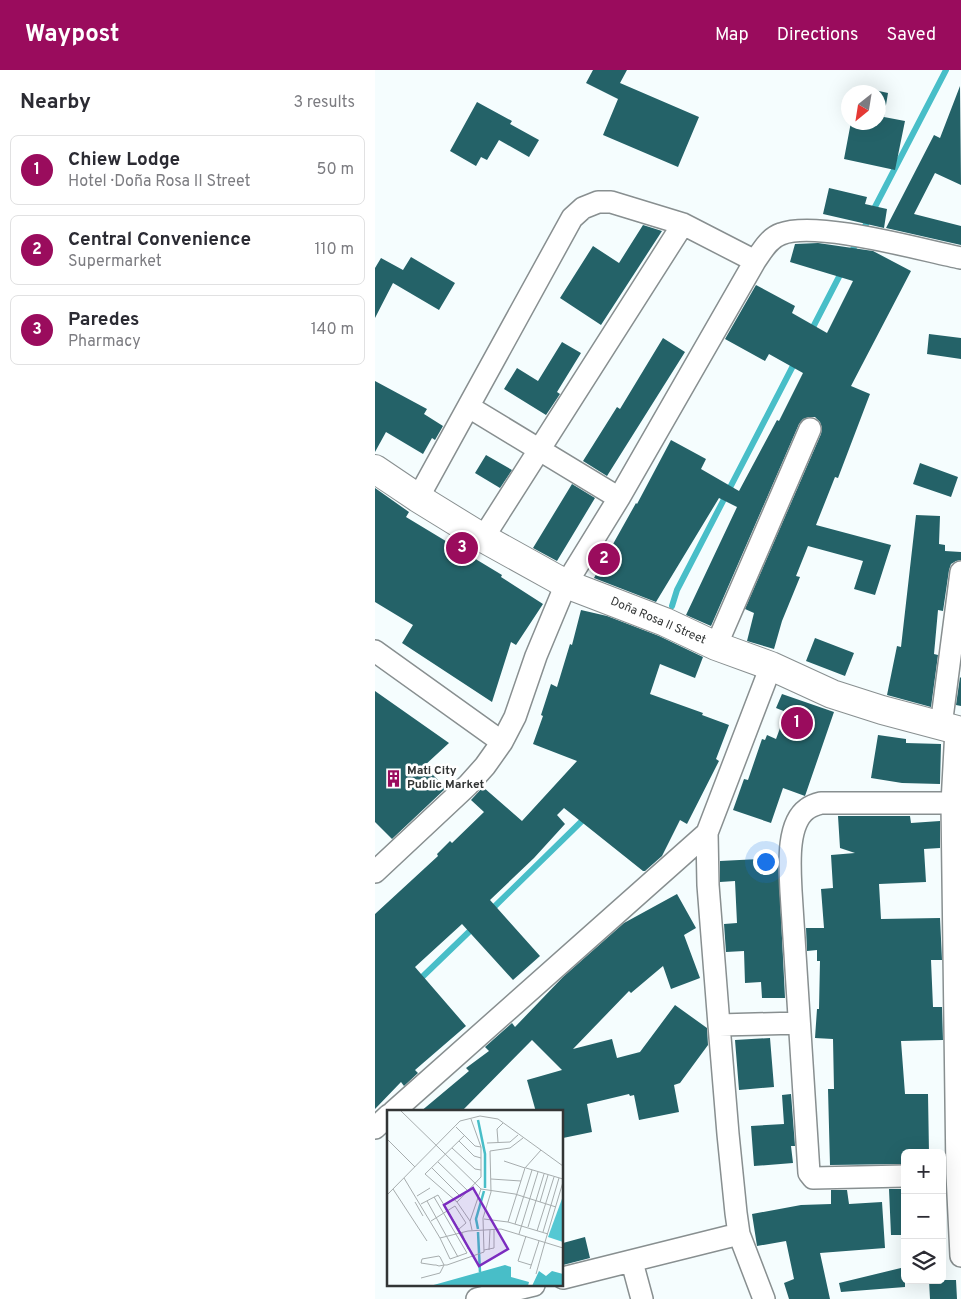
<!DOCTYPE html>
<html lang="en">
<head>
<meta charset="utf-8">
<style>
	:root { --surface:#fff; --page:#f2f2f3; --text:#2b2b33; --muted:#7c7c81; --line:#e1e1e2; --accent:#9a0c5d }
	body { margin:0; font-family:Overpass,sans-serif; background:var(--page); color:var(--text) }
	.controls { position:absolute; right:15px; bottom:15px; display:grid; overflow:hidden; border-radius:8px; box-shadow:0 5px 20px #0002 }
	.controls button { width:45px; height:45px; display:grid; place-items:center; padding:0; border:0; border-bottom:1px solid var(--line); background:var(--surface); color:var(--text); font:25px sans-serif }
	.compass { position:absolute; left:466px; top:15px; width:45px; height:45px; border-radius:50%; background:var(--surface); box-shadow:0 5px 20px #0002; rotate:210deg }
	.you { position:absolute; left:390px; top:791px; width:18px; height:18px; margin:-12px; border:4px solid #fff; border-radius:50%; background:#1a73e8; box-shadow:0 0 0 8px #1a73e833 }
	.badge { display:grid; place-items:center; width:32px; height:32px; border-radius:50%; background:var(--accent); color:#fff; font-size:16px; font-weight:700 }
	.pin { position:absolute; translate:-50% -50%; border:2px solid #fff; box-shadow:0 1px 5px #0006 }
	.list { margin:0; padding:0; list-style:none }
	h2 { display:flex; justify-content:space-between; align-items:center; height:65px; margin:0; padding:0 20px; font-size:21px }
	h2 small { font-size:16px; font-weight:400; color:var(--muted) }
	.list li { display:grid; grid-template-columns:32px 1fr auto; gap:15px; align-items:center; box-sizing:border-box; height:70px; margin:0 10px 10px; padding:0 10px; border:1px solid var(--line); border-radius:8px }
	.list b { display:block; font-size:19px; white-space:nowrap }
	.list p { margin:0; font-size:16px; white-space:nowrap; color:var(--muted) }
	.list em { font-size:16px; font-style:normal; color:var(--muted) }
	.icon { flex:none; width:28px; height:28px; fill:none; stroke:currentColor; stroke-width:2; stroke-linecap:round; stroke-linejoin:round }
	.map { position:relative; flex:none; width:586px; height:1229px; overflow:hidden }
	header { display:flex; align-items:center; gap:30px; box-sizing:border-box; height:70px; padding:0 25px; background:var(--accent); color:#fff }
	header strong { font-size:24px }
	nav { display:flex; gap:28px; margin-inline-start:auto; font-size:18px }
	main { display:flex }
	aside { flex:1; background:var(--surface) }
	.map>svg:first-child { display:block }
</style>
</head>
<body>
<header>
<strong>Waypost</strong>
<nav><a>Map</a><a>Directions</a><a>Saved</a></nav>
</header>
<main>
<aside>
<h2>Nearby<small>3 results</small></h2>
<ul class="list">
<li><span class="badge">1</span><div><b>Chiew Lodge</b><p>Hotel · Doña Rosa II Street</p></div><em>50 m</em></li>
<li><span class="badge">2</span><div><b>Central Convenience</b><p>Supermarket</p></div><em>110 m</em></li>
<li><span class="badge">3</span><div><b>Paredes</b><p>Pharmacy</p></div><em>140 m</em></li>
</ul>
</aside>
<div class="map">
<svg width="586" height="1229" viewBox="0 0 586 1229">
	<rect width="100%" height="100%" fill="#f5fdfe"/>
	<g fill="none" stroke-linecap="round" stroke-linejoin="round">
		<path stroke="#48bec8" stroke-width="6" d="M 475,185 L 571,0
			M 435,263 L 467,201
			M 297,536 L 302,520 L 421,290
			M 115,841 L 212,746
			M 42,912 L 99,857"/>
	</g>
	<path fill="#246268" d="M 218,0 L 252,0 L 245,13 L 324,47 L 303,97 L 228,65 L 243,29 L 211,13 Z
		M 585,16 L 586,115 L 560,103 L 539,144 L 586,156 L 586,175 L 511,158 L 559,65 L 565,68 Z
		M 495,19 L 513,23 L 509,47 L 530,51 L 520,100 L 469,89 L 476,52 L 504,52 L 504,22 L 494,22 Z
		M 102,32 L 137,51 L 135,54 L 164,70 L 154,87 L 124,70 L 112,90 L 106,87 L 101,96 L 75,81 Z
		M 454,118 L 492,127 L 490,134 L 512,139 L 509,158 L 448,144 Z
		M 268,155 L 287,161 L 226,255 L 185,228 L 218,176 L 244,193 Z
		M 443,173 L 498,181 L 536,201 L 476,316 L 495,324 L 463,408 L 460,407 L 441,455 L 516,475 L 500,525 L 479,519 L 488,491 L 433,476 L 421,506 L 425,507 L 407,551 L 399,579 L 372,571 L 379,543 L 370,539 L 446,364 L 447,358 L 445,352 L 440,347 L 434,347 L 428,349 L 424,354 L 336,556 L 311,545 L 362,437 L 344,428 L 281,532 L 219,508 L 261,433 L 262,434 L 296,370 L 331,389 L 326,399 L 364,421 L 402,350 L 404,351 L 428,303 L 394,284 L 390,291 L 350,269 L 381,215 L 420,236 L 417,243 L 452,263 L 478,211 L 415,192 L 420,174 Z
		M 36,187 L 80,213 L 64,240 L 18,213 L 0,248 L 0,198 L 6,188 L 28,200 Z
		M 554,264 L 586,268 L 586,289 L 552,284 Z
		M 288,268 L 310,282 L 232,406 L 208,391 L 242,337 L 245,339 Z
		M 187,272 L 206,283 L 182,322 L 185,324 L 171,345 L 129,319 L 142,298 L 163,311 Z
		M 0,311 L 52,339 L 49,344 L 68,356 L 60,370 L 57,368 L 48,384 L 11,362 L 0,382 Z
		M 111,385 L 137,400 L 125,418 L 100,403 Z
		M 545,393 L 583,407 L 576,427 L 538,414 Z
		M 197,414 L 220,428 L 182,491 L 158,478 Z
		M 0,418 L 34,442 L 31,447 L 127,505 L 126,507 L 168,534 L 141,575 L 136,572 L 117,632 L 27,573 L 38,555 L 0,532 Z
		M 541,445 L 565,446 L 564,474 L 570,475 L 570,481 L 586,482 L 586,490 L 581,491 L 576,494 L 574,500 L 568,541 L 563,540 L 559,584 L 563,585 L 556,637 L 512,625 L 522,576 L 526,577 Z
		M 206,540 L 232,546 L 284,566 L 328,587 L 320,608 L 285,594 L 275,624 L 328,643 L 327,645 L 354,655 L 341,689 L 344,691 L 312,754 L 305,750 L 287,786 L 270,801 L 268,801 L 189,738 L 182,745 L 190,754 L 159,788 L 115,830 L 165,886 L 138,910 L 87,854 L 40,897 L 91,956 L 40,1000 L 43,1003 L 29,1016 L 26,1012 L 0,1039 L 0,844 L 63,786 L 62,784 L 75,771 L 77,773 L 109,742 L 96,730 L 108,717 L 147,751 L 202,691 L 158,674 L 168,646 L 166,645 L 176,614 L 182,617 L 195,574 L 197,575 Z
		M 440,568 L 479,583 L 470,606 L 431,591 Z
		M 585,607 L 586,608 L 586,636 L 581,635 Z
		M 0,621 L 74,673 L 49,696 L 71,718 L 17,769 L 0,752 Z
		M 407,624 L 459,642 L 430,726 L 408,718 L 396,753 L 358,740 L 369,709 L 373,710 L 387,669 L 390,670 L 392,665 L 401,669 L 411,642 L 401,638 Z
		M 503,665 L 531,669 L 531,673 L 566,674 L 565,714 L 527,713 L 496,708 Z
		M 463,746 L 535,746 L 536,753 L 565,751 L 565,778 L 549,779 L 551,812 L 504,814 L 506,849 L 565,848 L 567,890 L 556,890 L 558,937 L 567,937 L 568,970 L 526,971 L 530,1024 L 553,1024 L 554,1083 L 530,1083 L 530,1094 L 455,1095 L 453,1019 L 459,1019 L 458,969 L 440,968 L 442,939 L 444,939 L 445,891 L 442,891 L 442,880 L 432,881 L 431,858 L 449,858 L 446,819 L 458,818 L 456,785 L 480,783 L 465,778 Z
		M 403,788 L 410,928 L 387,928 L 386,912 L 370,913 L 369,881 L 351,882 L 349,854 L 362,853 L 360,811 L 345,812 L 345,791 Z
		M 302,824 L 321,858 L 309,865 L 325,908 L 296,919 L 288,896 L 256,923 L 254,921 L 198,979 L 237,969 L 242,988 L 265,982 L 300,935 L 332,958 L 333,975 L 305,1013 L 299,1015 L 304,1042 L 264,1050 L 259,1025 L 255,1026 L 254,1024 L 212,1034 L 217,1062 L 188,1068 L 188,1042 L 161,1042 L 152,1010 L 187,1000 L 157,970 L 86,1042 L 45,1042 L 94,1001 L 91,998 L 114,981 L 110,977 L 137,953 L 140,957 L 188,907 L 249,853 Z
		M 395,968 L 399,1017 L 364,1020 L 360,970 Z
		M 416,1024 L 420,1076 L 416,1076 L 418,1093 L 379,1096 L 376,1056 L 409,1054 L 407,1025 Z
		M 514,1119 L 530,1119 L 530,1165 L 516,1165 Z
		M 456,1120 L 472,1120 L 474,1134 L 507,1132 L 510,1178 L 445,1183 L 455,1229 L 414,1229 L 409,1213 L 419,1209 L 411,1171 L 382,1176 L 377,1144 L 426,1135 L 456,1134 Z
		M 210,1167 L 215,1188 L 188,1195 L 188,1173 Z
		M 530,1197 L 530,1217 L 466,1222 L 464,1213 Z
		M 554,1210 L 581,1210 L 582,1229 L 555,1229 Z"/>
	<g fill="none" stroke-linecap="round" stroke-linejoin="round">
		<defs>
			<path id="minor" d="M 94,337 L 244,428
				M 43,428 L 197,148 L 208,138 L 223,132 L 236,132 L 308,154 L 380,191
				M 108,468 L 308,154
				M 341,576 L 435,359
				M 0,581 L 127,672
				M 566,656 L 586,502
				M 581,660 L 577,733 L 582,1104 L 586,1186
				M 0,802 L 93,715 L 110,696 L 127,672 L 140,647 L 161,586 L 191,514 L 244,428 L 380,191 C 387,181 394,168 406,164 C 441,150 546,180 586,188
				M 344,955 L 424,953
				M 18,1042 L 332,763
				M 0,1058 L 14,1045
				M 530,1106 L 438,1108 L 434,1103 L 416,821 C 415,798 411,754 432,739 C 436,736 442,734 446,733 L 577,733
				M 257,1192 L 267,1229
				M 188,1208 L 364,1164
				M 102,1229 L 159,1215
				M 389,1229 L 364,1164 L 361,1143 L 353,1064 L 344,955 L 333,815 L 332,763 L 396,596"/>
			<path id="major" d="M 0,399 L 43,428 L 108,468 L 191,514 L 290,552 L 341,576 L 396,596 L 457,624 L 507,640 L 586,661"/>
		</defs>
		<use href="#minor" stroke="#888f90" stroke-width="24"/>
		<use href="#major" stroke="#888f90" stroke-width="30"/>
		<use href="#minor" stroke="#fff" stroke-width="21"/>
		<use href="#major" stroke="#fff" stroke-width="28"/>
	</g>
	<defs>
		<symbol id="building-bare" viewBox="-9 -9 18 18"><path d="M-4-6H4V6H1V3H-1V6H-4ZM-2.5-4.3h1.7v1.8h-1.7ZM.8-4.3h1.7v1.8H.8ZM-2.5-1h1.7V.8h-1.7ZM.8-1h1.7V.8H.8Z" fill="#9a0c5d" stroke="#fff" stroke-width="2.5" paint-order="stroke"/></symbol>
	</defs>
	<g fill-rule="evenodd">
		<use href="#building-bare" x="6" y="696" width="25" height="25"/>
	</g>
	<g text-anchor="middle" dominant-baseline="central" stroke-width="5" stroke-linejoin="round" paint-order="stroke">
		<g font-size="12" fill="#323535" stroke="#fff">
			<text transform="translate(283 551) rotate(23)">Doña Rosa II Street</text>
		</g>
		<g font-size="12" font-weight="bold" fill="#323535" stroke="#fff" text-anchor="start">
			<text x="32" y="701">Mati City<tspan x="32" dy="14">Public Market</tspan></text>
		</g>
	</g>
	<g transform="translate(12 1040)">
		<rect width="176" height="176" fill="#f5fdfe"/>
		<path d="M 176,86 L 176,132 L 161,127 Z" fill="#54c8d3"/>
		<path d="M 118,155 L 124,157 L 124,167 L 142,172 L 141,176 L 43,176 ZM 152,161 L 159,166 L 165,161 L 176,164 L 176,176 L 145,176 Z" fill="#48bec8"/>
		<path fill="none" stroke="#48bec8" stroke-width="2.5" d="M 91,10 L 98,44 L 98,78M 91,119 L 89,109 L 97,81M 91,122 L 93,162"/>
		<path fill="none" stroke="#a7adae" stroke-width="1" d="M 14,1 L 94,79 L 128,84 L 169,97M 73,11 L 93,6 L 111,9 L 176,56M 69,17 L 88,36 L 94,37M 78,25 L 38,64 L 70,92 L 83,111 L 85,120M 0,29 L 28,57M 72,31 L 87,46 L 94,48M 111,32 L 110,19 L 116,13M 100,33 L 123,32 L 131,25M 65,38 L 88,59 L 94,60M 117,51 L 138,58M 51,52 L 81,81M 45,58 L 74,87M 139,58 L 176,69M 17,68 L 53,128 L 81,121 L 114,119 L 176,138M 104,69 L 134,71M 6,79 L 40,131M 0,85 L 73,11M 30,86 L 43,78M 47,87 L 80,143 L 63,149M 40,91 L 71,147M 28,92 L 36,106M 70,92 L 94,67 L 94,37 L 84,9M 153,92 L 161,65M 34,94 L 51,85 L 74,123M 97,109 L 121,112 L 161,124M 44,111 L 68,96 L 79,113 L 72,119M 83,111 L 94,79M 121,112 L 138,58 L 154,40M 128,114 L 145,60M 141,117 L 157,64M 150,121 L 167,67M 156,122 L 172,68M 75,123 L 81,139M 132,124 L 151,62M 139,126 L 131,151 L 144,155M 53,128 L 63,149M 158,132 L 176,72M 97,140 L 107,138 L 107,119M 102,140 L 103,120M 143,159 L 152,131M 149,164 L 158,132M 34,168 L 53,163 L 57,155 L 53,147 L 52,146 L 35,149 L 34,153 L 47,155 L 49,155 L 52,156 L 57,155 L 60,155 L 97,142 L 96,108 L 104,82 L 103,41 L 123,38 L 136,28"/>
		<path fill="#7b2cbf" fill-opacity="0.15" stroke="#7b2cbf" stroke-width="2.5" d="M 86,78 L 121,139 L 92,156 L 57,95 Z"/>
		<rect width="176" height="176" fill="none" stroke="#323535" stroke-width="2.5"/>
	</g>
</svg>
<div class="controls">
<button>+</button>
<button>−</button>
<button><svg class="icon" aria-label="layers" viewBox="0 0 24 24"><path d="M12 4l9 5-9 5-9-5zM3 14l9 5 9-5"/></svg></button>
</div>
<svg class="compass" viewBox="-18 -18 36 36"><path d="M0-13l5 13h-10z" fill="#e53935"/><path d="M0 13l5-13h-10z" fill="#7c7c81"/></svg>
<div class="you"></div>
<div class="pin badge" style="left:422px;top:653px">1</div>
<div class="pin badge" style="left:229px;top:489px">2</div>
<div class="pin badge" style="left:87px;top:478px">3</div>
</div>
</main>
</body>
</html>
